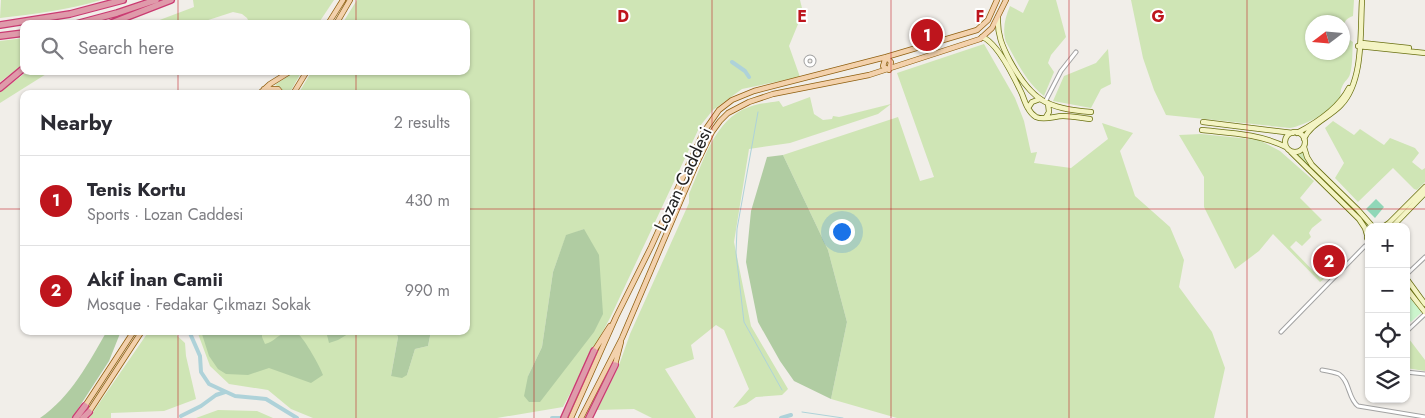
<!DOCTYPE html>
<html lang="en">
<head>
<meta charset="utf-8">
<style>
	:root { --surface:#fff; --page:#f7f7f7; --text:#2b2b33; --muted:#7c7c81; --line:#e1e1e2; --accent:#be151d }
	body { margin:0; font-family:Jost,sans-serif; background:var(--page); color:var(--text) }
	.controls { position:absolute; right:15px; bottom:15px; display:grid; overflow:hidden; border-radius:10px; box-shadow:0 1px 4px #0004 }
	.controls button { width:45px; height:45px; display:grid; place-items:center; padding:0; border:0; border-bottom:1px solid var(--line); background:var(--surface); color:var(--text); font:25px sans-serif }
	.compass { position:absolute; left:1305px; top:15px; width:45px; height:45px; border-radius:50%; background:var(--surface); box-shadow:0 1px 4px #0004; rotate:254deg }
	.you { position:absolute; left:841px; top:231px; width:18px; height:18px; margin:-12px; border:4px solid #fff; border-radius:50%; background:#1a73e8; box-shadow:0 0 0 8px #1a73e833 }
	.badge { display:grid; place-items:center; width:32px; height:32px; border-radius:50%; background:var(--accent); color:#fff; font-size:16px; font-weight:700 }
	.pin { position:absolute; translate:-50% -50%; border:2px solid #fff; box-shadow:0 1px 5px #0006 }
	.list { margin:0; padding:0; list-style:none }
	h2 { display:flex; justify-content:space-between; align-items:center; height:65px; margin:0; padding:0 20px; font-size:21px }
	h2 small { font-size:16px; font-weight:400; color:var(--muted) }
	.list li { display:grid; grid-template-columns:32px 1fr auto; gap:15px; align-items:center; box-sizing:border-box; height:90px; padding:0 20px; border-top:1px solid var(--line) }
	.list b { display:block; font-size:19px; white-space:nowrap }
	.list p { margin:0; font-size:16px; white-space:nowrap; color:var(--muted) }
	.list em { font-size:16px; font-style:normal; color:var(--muted) }
	.icon { flex:none; width:28px; height:28px; fill:none; stroke:currentColor; stroke-width:2; stroke-linecap:round; stroke-linejoin:round }
	.map { position:relative; flex:none; width:1425px; height:418px; overflow:hidden }
	.search { position:absolute; background:var(--surface); box-shadow:0 1px 4px #0004; left:20px; top:20px; width:450px; height:55px; display:flex; align-items:center; gap:12px; box-sizing:border-box; padding:0 18px; border-radius:10px; color:var(--muted); font-size:19px }
	.panel { position:absolute; background:var(--surface); box-shadow:0 1px 4px #0004; left:20px; top:90px; width:450px; height:245px; border-radius:10px }
	.map>svg:first-child { display:block }
</style>
</head>
<body>
<div class="map">
<svg width="1425" height="418" viewBox="0 0 1425 418">
	<rect width="100%" height="100%" fill="#f1eee9"/>
	<path fill="#cfe5b5" fill-rule="evenodd" d="M 1,0 L 101,0 C 68,10 34,14 0,18 Z
		M 193,0 L 334,0 L 318,24 L 250,24 L 247,18 L 242,14 L 233,12 L 196,24 L 149,24 L 194,7 Z
		M 357,0 L 800,0 L 803,12 L 789,46 L 800,77 L 742,89 L 713,110 L 700,126 L 611,316 L 563,407 L 497,418 L 313,418 L 291,409 L 268,390 L 229,384 L 210,366 L 197,331 L 395,331 L 398,337 L 391,376 L 407,375 L 415,349 L 428,346 L 431,331 L 466,331 L 466,94 L 298,94 L 312,71 L 466,71 L 466,24 L 342,24 ZM 584,229 L 529,402 L 528,376 L 542,347 L 553,272 L 566,236 Z
		M 1029,0 L 1056,0 L 1066,37 L 1051,55 L 1048,63 L 1054,72 L 1044,96 C 1026,82 1017,62 1006,42 C 1002,29 1005,18 1010,6 L 1023,13 Z
		M 1131,0 L 1354,0 L 1353,16 C 1343,19 1343,26 1344,36 L 1353,42 C 1352,52 1353,64 1350,74 C 1349,79 1344,81 1342,87 C 1340,90 1341,95 1340,98 C 1334,111 1303,126 1290,128 L 1166,115 L 1154,90 L 1143,58 ZM 1312,22 L 1342,22 L 1342,52 L 1312,52 Z
		M 24,38 L 24,64 L 0,82 L 0,41 Z
		M 984,44 L 1015,98 L 1024,121 L 1031,153 L 1037,152 L 1034,163 L 1071,168 L 1108,139 L 1102,123 L 1133,133 L 1120,151 L 1135,196 L 1170,227 L 1184,260 L 1179,287 L 1212,332 L 1225,368 L 1214,418 L 897,418 L 831,399 L 847,322 L 828,250 L 783,155 L 898,117 L 920,181 L 934,177 L 897,73 Z
		M 1108,49 L 1111,84 L 1101,89 L 1091,108 L 1053,101 L 1064,76 L 1096,63 Z
		M 28,71 L 51,71 L 0,103 L 0,92 Z
		M 295,71 L 302,71 L 289,94 L 284,94 L 280,87 L 275,85 Z
		M 810,97 L 814,114 L 823,120 L 832,119 L 833,116 L 839,117 L 891,104 L 878,114 L 790,143 L 749,149 L 734,242 L 751,326 L 788,389 L 782,395 L 756,397 L 746,404 L 733,408 L 749,389 L 724,330 L 716,325 L 691,345 L 694,359 L 665,369 L 696,418 L 652,418 L 634,409 L 597,410 L 618,368 L 630,334 L 689,203 L 689,194 C 703,163 714,119 749,107 C 758,103 769,103 779,101 L 783,107 Z
		M 1333,121 L 1354,135 L 1360,129 L 1384,145 L 1390,138 L 1415,148 L 1419,153 L 1412,162 L 1422,170 L 1425,168 L 1425,182 L 1417,190 L 1414,189 L 1393,168 L 1358,202 L 1335,178 L 1344,163 L 1325,128 Z
		M 1201,134 L 1259,140 L 1280,151 L 1314,181 L 1300,198 L 1322,220 L 1312,228 L 1309,233 L 1311,237 L 1302,246 L 1296,241 L 1290,247 L 1321,279 L 1322,277 L 1324,279 L 1320,282 L 1273,234 L 1259,251 L 1235,269 L 1204,207 L 1204,177 L 1179,135 Z
		M 1302,151 C 1308,171 1355,208 1370,227 L 1369,229 L 1296,154 Z
		M 149,331 L 172,331 L 185,343 L 186,356 L 196,399 L 164,411 L 111,413 L 111,418 L 89,418 Z
		M 1406,335 L 1425,360 L 1425,371 L 1406,368 Z
		M 218,410 L 257,411 L 273,418 L 196,418 Z"/>
	<path fill="#b0cca2" d="M 783,155 L 828,250 L 847,322 L 831,399 L 794,381 L 780,361 L 758,322 L 746,262 L 751,211 L 767,157 Z
		M 584,229 L 599,255 L 603,314 L 594,332 L 540,402 L 529,402 L 524,396 L 528,376 L 542,347 L 553,272 L 566,235 Z
		M 107,331 L 121,331 L 109,361 L 72,418 L 40,418 C 71,397 89,362 107,331 Z
		M 201,331 L 262,331 L 262,337 L 265,344 C 274,342 277,335 286,333 C 290,333 295,333 298,334 C 304,338 321,368 323,375 L 311,383 L 269,368 L 248,375 L 226,374 L 218,369 L 209,356 Z
		M 320,331 L 353,331 L 338,340 L 329,343 L 327,335 Z
		M 395,331 L 431,331 L 428,346 L 415,349 L 407,375 L 402,378 L 391,376 L 398,337 Z"/>
	<path fill="#ccf5cd" d="M 1410,298 L 1422,312 L 1411,322 L 1406,317 L 1406,301 Z"/>
	<path fill="#90d7b8" d="M 1376,199 L 1384,207 L 1375,218 L 1366,209 Z"/>
	<g fill="none" stroke-linecap="round" stroke-linejoin="round">
		<path stroke="#aed2d9" stroke-width="1" d="M 758,112 L 737,229 L 736,253 L 744,322 L 782,390
			M 802,412 L 843,418"/>
		<path stroke="#aed2d9" stroke-width="4" d="M 732,62 L 745,71 L 749,77
			M 189,331 L 200,356 L 201,372 L 209,384 L 235,396 L 266,399 L 297,418
			M 181,416 L 201,406 L 216,395 L 225,392
			M 552,418 L 560,418
			M 781,418 L 791,415"/>
		<defs>
			<path id="street" d="M806 61a4 4 0 1 1 8 0a4 4 0 1 1-8 0Z
				M 1045,102 L 1061,71 L 1076,52
				M 1406,275 L 1425,257
				M 1281,332 L 1365,246
				M 1406,332 L 1425,314
				M 1322,370 C 1328,371 1334,372 1339,374 C 1350,381 1348,399 1358,406 L 1425,417
				M 1406,372 L 1425,374"/>
			<path id="secondary" d="M 998,17 C 997,34 1002,46 1010,61 C 1032,101 1046,108 1091,112
				M 982,37 C 997,42 1015,79 1022,94 C 1025,102 1028,112 1036,117 C 1045,121 1054,116 1063,116 C 1072,116 1081,118 1090,119
				M 1362,43 L 1409,48
				M 1358,46 L 1425,53
				M 1028,108 L 1032,102 L 1040,99
				M 1046,117 L 1049,112 L 1048,103
				M 1203,122 L 1293,133
				M 1202,130 C 1231,133 1260,134 1286,147
				M1285 142a10 10 0 1 1 20 0a10 10 0 1 1-20 0Z
				M 1297,133 C 1316,123 1339,108 1349,88
				M 1304,139 C 1310,124 1330,117 1341,105 C 1364,81 1360,32 1362,0
				M 1304,147 L 1307,157 L 1312,165 L 1358,210 L 1373,227
				M 1291,152 L 1359,219 L 1365,228 L 1367,235
				M 1383,227 L 1389,223 L 1425,187
				M 1392,227 L 1425,193
				M 1368,233 L 1367,238 L 1369,242
				M 1406,278 L 1425,304
				M 1406,288 L 1425,312"/>
			<path id="primary" d="M 328,24 L 343,0
				M 336,24 L 350,0
				M 886,57 L 891,62 L 889,70 L 883,66 Z
				M 264,89 L 278,89 L 282,94
				M 259,94 L 270,84 L 291,71
				M 293,94 L 307,71
				M 594,351 L 610,326
				M 615,365 L 621,342
				M 85,406 L 134,331
				M 89,412 L 142,331
				M 571,418 L 616,317 L 651,247 L 703,133 L 719,110 L 732,100 L 754,91 L 886,57 L 977,30 L 988,20 L 997,0
				M 581,418 L 622,338 L 695,167 L 712,132 L 720,121 L 728,113 L 749,102 L 773,94 L 869,75 L 980,39 L 992,28 L 1006,0"/>
			<path id="highway" d="M 76,24 L 117,13 L 156,0
				M 109,24 L 171,0
				M 0,25 L 70,14 L 123,0
				M 0,36 L 24,33
				M 0,88 L 24,68
				M 76,418 L 85,406
				M 83,418 L 89,412
				M 564,418 L 594,351
				M 589,418 L 615,365"/>
		</defs>
		<use href="#street" stroke="#a2a2a2" stroke-width="5"/>
		<use href="#secondary" stroke="#6a7011" stroke-width="6"/>
		<use href="#primary" stroke="#8f5f10" stroke-width="6"/>
		<use href="#highway" stroke="#ca3b72" stroke-width="8"/>
		<use href="#street" stroke="#fff" stroke-width="3"/>
		<use href="#secondary" stroke="#f4f4c4" stroke-width="4.5"/>
		<use href="#primary" stroke="#f3d1ac" stroke-width="4.5"/>
		<use href="#highway" stroke="#df9aaa" stroke-width="5.5"/>
	</g>
	<path fill="none" stroke="#be151d" stroke-width="1" stroke-opacity="0.55" d="M 178,0 L 178,24M 356,0 L 356,24M 534,0 L 534,418M 712,0 L 712,418M 891,0 L 891,418M 1069,0 L 1069,418M 1247,0 L 1247,418M 178,71 L 178,94M 356,71 L 356,94M 0,209 L 24,209M 466,209 L 1425,209M 178,331 L 178,418M 356,331 L 356,418"/>
	<g text-anchor="middle" dominant-baseline="central" stroke-width="4" stroke-linejoin="round" paint-order="stroke">
		<g font-size="18" fill="#212121" stroke="#fff">
			<text transform="translate(683 179) rotate(-65)">Lozan Caddesi</text>
		</g>
	</g>
	<g font-size="16" text-anchor="middle" font-weight="bold" fill="#be151d" stroke="#fff" stroke-width="4" stroke-linejoin="round" paint-order="stroke">
		<text x="623" y="22">D</text>
		<text x="802" y="22">E</text>
		<text x="980" y="22">F</text>
		<text x="1158" y="22">G</text>
	</g>
</svg>
<div class="controls">
<button>+</button>
<button>−</button>
<button><svg class="icon" aria-label="locate" viewBox="0 0 24 24"><circle cx="12" cy="12" r="6"/><path d="M12 2v4M12 18v4M2 12h4M18 12h4"/></svg></button>
<button><svg class="icon" aria-label="layers" viewBox="0 0 24 24"><path d="M12 4l9 5-9 5-9-5zM3 14l9 5 9-5"/></svg></button>
</div>
<svg class="compass" viewBox="-18 -18 36 36"><path d="M0-13l5 13h-10z" fill="#e53935"/><path d="M0 13l5-13h-10z" fill="#7c7c81"/></svg>
<div class="you"></div>
<div class="pin badge" style="left:927px;top:35px">1</div>
<div class="pin badge" style="left:1329px;top:261px">2</div>
<div class="search"><svg class="icon" aria-label="search" viewBox="0 0 24 24"><circle cx="10" cy="10" r="6"/><path d="M15 15l6 6"/></svg>Search here</div>
<section class="panel">
<h2>Nearby<small>2 results</small></h2>
<ul class="list">
<li><span class="badge">1</span><div><b>Tenis Kortu</b><p>Sports · Lozan Caddesi</p></div><em>430 m</em></li>
<li><span class="badge">2</span><div><b>Akif İnan Camii</b><p>Mosque · Fedakar Çıkmazı Sokak</p></div><em>990 m</em></li>
</ul>
</section>
</div>
</body>
</html>
